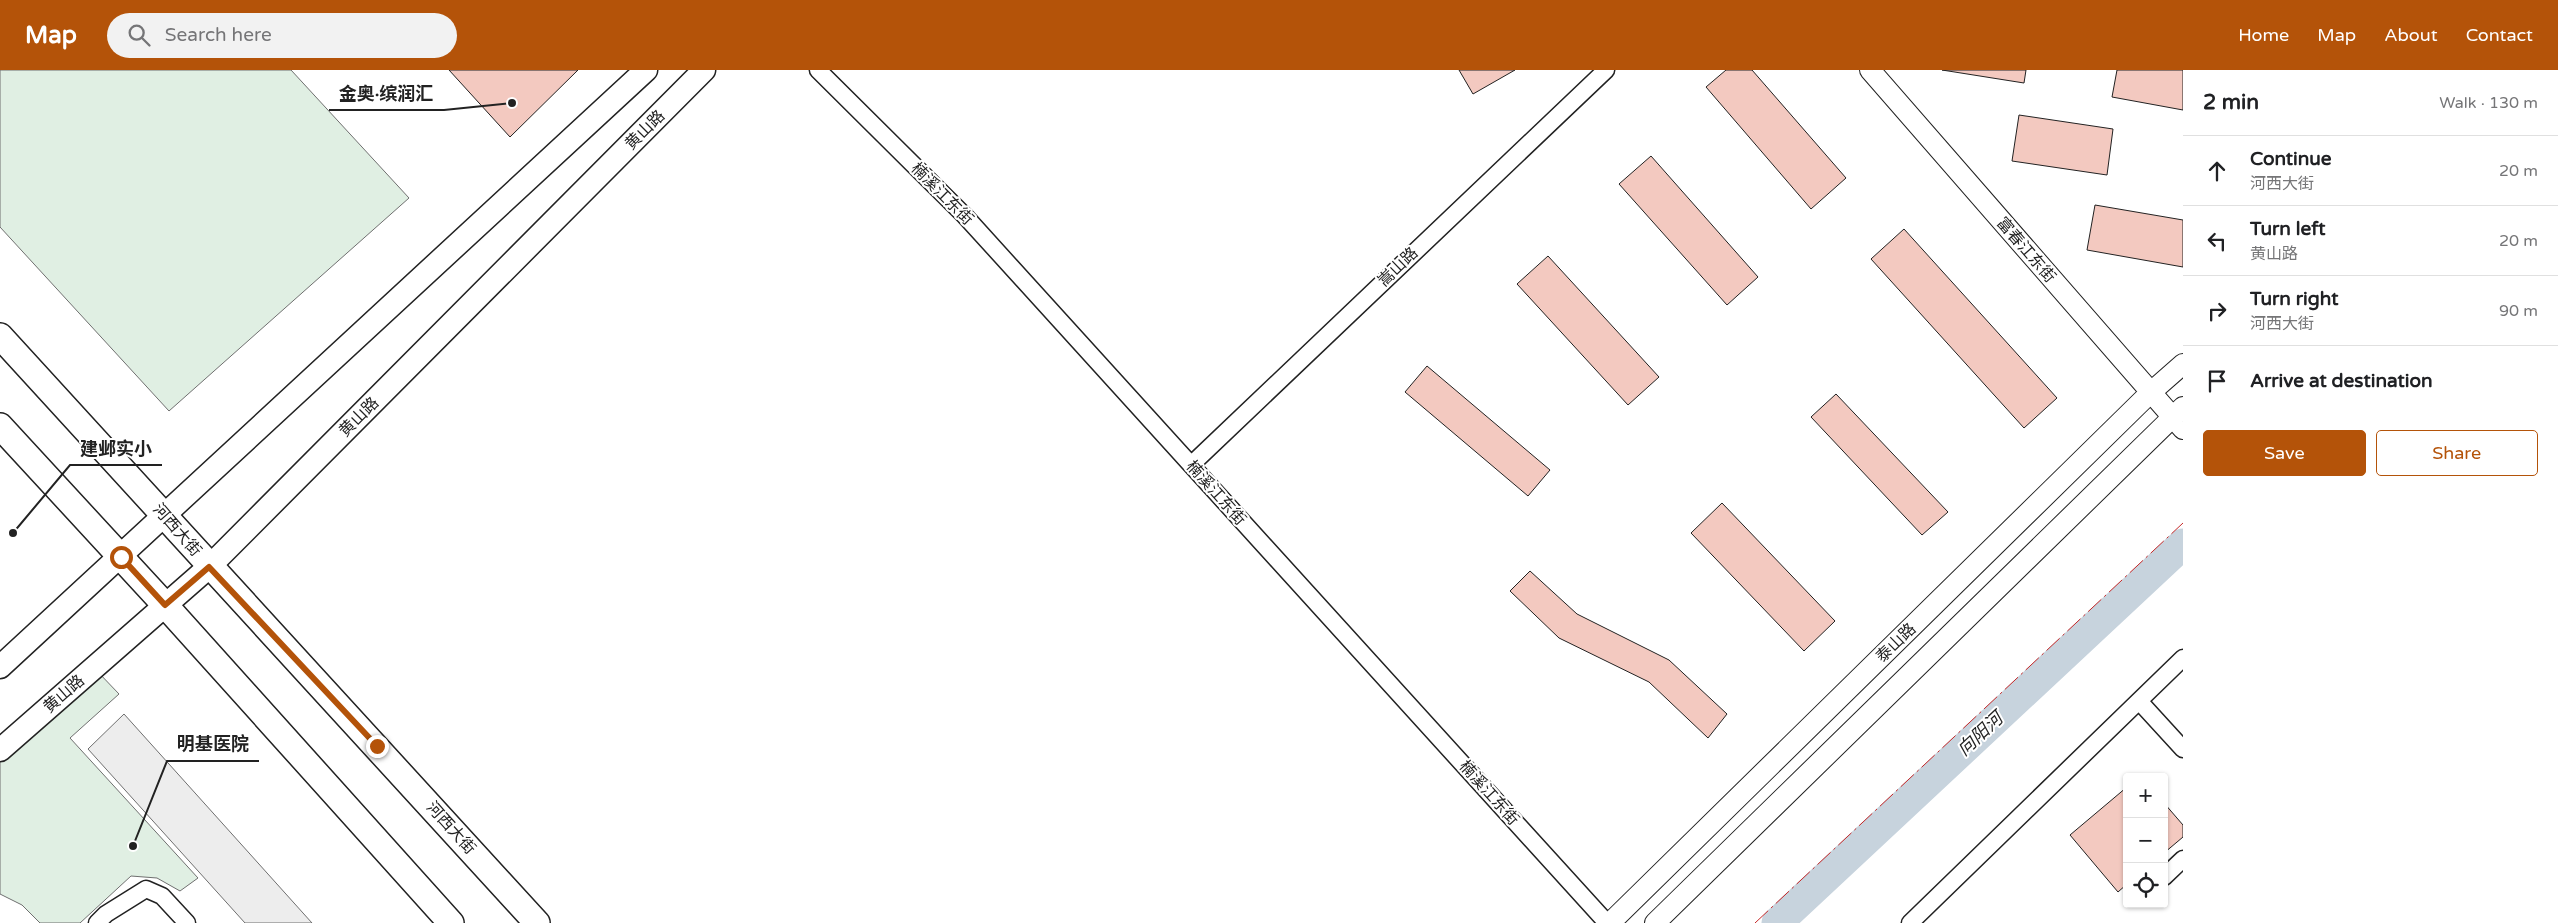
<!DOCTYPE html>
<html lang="en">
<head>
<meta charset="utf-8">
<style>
	:root { --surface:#fff; --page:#f2f2f2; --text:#202124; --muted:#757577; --line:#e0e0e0; --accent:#b45309 }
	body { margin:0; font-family:"Varela Round","Noto Sans SC",sans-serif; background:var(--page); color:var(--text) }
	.controls { position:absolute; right:15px; bottom:15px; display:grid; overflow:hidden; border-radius:5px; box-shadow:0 1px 4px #0004 }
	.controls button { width:45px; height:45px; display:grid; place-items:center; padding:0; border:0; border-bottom:1px solid var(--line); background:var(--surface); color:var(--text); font:25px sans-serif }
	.stop { position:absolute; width:15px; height:15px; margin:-11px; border:4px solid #b45309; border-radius:50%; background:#fff }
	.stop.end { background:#b45309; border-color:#fff; box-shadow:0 1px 5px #0008 }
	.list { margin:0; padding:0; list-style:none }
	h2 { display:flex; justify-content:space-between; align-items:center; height:65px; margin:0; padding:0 20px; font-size:21px }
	h2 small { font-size:16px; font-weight:400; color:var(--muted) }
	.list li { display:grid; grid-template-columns:32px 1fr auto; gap:15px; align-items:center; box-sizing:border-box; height:70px; padding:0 20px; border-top:1px solid var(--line) }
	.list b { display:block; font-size:19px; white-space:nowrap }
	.list p { margin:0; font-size:16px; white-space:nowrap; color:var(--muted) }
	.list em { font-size:16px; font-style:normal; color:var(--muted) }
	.actions { display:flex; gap:10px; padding:15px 20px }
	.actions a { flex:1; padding:11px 0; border:1px solid var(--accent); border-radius:5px; text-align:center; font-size:18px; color:var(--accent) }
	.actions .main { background:var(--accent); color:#fff }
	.icon { flex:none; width:28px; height:28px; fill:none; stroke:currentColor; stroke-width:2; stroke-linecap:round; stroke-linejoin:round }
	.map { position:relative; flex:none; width:2183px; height:853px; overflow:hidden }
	header { display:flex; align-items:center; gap:30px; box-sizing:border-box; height:70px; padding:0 25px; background:var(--accent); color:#fff }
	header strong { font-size:24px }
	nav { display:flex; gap:28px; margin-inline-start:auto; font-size:18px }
	.search { width:350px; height:45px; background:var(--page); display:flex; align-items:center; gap:12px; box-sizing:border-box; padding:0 18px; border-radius:28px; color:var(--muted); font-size:19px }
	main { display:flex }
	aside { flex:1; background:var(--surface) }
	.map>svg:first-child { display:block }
</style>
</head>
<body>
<header>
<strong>Map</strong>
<div class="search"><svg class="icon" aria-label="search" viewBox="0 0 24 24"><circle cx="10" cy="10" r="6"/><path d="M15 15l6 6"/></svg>Search here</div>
<nav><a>Home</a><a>Map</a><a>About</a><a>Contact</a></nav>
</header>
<main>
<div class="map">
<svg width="2183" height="853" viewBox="0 0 2183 853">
	<rect width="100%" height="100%" fill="#fff"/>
	<path fill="#e0efe3" stroke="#6f6f6f" d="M 0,0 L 291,0 L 409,128 L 169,341 L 0,157 Z
		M 97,601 L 119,624 L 70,668 L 198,808 L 180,821 L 157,808 L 131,806 L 80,853 L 40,853 L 22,835 L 0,824 L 0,684 Z"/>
	<path fill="#ededed" stroke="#6f6f6f" d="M 124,644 L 312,853 L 245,853 L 88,679 Z"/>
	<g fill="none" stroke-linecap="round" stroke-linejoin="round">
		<path stroke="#c7d3dd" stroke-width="31" d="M 1777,853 L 2183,474"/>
	</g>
	<path fill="#f3c9c0" stroke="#222" d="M 449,0 L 578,0 L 510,67 Z
		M 1459,0 L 1515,0 L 1473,24 Z
		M 1726,0 L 1752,0 L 1846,108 L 1811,139 L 1706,17 Z
		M 1942,0 L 2026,0 L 2024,13 Z
		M 2117,0 L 2183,0 L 2183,40 L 2112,27 Z
		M 2019,45 L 2113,59 L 2107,105 L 2012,91 Z
		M 1651,86 L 1758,207 L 1727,235 L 1619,114 Z
		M 2095,135 L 2183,150 L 2183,197 L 2087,180 Z
		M 1904,159 L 2057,328 L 2024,358 L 1871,189 Z
		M 1548,186 L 1659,307 L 1628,335 L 1517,214 Z
		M 1427,296 L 1550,400 L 1528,426 L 1405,322 Z
		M 1836,324 L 1948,442 L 1922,465 L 1811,347 Z
		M 1722,433 L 1835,551 L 1804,581 L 1691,463 Z
		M 1530,501 L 1577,544 L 1669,590 L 1727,644 L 1708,668 L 1649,612 L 1559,568 L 1510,521 Z
		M 2127,717 L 2127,814 L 2118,822 L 2070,765 Z
		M 2164,733 L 2183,755 L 2183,767 L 2164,783 Z"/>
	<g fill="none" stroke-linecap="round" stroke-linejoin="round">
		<defs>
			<path id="minor" d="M 818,0 L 965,146 L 1607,853
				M 1191,395 L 1606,0
				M 2139,631 L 2183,679
				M 2164,807 L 2183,789
				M 97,853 L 106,844 L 146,819 L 162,826 L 187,853
				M 1910,853 L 2183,588"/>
			<path id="tertiary" d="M 1870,0 L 2183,359
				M 1610,853 L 2150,323 L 2183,294
				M 1655,853 L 2183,337"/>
			<path id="secondary" d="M 0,597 L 646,0
				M 0,680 L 209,497 L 704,0"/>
			<path id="primary" d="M 0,266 L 537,853
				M 0,356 L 165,535 L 451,853"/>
		</defs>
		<use href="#minor" stroke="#222" stroke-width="19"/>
		<use href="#tertiary" stroke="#222" stroke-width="22"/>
		<use href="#secondary" stroke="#222" stroke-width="25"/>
		<use href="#primary" stroke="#222" stroke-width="28"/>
		<use href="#minor" stroke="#fff" stroke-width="16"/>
		<use href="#tertiary" stroke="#fff" stroke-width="20"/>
		<use href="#secondary" stroke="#fff" stroke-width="22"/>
		<use href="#primary" stroke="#fff" stroke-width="25"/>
		<path stroke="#c62828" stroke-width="1" stroke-dasharray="18 4 2.5 4" stroke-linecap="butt" d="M 1755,853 L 2183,453"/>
	</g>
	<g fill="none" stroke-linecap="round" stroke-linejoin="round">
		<path stroke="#b45309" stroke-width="6" d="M 121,487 L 165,535 L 209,497 L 377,676"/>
	</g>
	<g text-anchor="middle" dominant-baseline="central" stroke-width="4" stroke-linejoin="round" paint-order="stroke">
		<g font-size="16" fill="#222" stroke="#fff">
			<text transform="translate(645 60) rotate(-45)">黄山路</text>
			<text transform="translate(942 124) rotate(45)">楠溪江东街</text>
			<text transform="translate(2026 180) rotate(49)">富春江东街</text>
			<text transform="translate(1398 197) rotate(-44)">嵩山路</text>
			<text transform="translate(359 347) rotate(-45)">黄山路</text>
			<text transform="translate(1216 423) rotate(48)">楠溪江东街</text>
			<text transform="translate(177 460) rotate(49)">河西大街</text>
			<text transform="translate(1896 573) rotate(-44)">泰山路</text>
			<text transform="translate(64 624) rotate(-41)">黄山路</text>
			<text transform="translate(1489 723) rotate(48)">楠溪江东街</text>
			<text transform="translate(451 758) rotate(48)">河西大街</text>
		</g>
		<g font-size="18" font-style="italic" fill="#222" stroke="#fff">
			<text transform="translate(1980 664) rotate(-43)">向阳河</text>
		</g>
	</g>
	<path fill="none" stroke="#222" stroke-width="2" d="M512 33L444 40H329M13 463L70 395H162M133 776L167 691H259"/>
	<g fill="#222" stroke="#fff" stroke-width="2">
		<circle cx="512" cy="33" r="5"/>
		<circle cx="13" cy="463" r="5"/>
		<circle cx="133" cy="776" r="5"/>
	</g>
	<g font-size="18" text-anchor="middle" font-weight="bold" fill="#222" stroke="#fff" stroke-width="4" stroke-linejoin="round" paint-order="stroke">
		<text x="386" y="30">金奥·缤润汇</text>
		<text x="116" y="385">建邺实小</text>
		<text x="213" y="680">明基医院</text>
	</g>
</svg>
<div class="controls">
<button>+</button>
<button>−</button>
<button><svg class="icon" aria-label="locate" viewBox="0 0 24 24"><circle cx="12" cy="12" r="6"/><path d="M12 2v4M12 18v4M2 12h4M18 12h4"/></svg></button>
</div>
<div class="stop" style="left:121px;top:487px"></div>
<div class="stop end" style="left:377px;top:676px"></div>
</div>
<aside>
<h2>2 min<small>Walk · 130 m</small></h2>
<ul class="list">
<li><svg class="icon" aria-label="ahead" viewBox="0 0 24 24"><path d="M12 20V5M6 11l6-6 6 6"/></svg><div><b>Continue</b><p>河西大街</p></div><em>20 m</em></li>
<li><svg class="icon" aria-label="left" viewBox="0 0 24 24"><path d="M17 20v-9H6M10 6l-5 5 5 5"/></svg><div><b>Turn left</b><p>黄山路</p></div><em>20 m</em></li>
<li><svg class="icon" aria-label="right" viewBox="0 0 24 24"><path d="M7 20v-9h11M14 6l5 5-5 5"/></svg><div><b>Turn right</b><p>河西大街</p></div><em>90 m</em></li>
<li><svg class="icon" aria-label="arrive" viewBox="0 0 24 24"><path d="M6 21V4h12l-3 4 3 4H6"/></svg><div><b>Arrive at destination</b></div></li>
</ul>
<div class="actions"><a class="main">Save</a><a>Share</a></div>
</aside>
</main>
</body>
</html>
